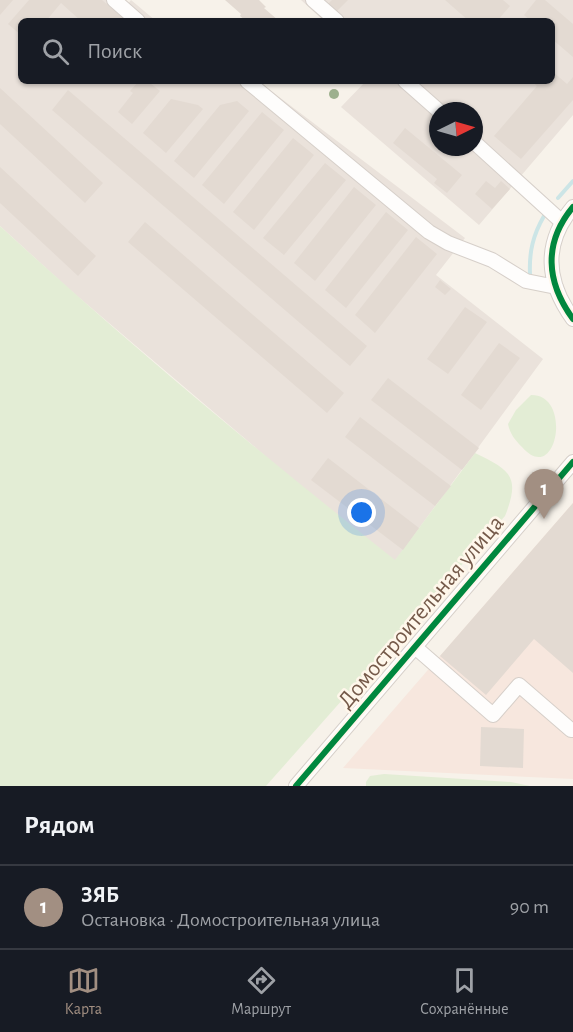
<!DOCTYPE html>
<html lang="ru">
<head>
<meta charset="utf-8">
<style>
	:root { --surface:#171b24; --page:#20242c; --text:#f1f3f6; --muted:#9ea1a6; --line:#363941; --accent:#a28f82 }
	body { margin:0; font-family:"Alegreya Sans",sans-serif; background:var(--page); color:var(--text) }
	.compass { position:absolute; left:429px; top:102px; width:54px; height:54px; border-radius:50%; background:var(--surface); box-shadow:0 2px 4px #0004; rotate:85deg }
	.you { position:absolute; left:362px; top:513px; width:21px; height:21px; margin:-15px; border:4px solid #fff; border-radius:50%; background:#1a73e8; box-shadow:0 0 0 9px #1a73e833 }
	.badge { display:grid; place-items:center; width:39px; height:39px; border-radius:50%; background:var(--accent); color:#fff; font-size:20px; font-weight:700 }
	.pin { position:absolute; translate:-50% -50px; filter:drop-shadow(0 2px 3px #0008) }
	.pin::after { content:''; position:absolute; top:32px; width:21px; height:18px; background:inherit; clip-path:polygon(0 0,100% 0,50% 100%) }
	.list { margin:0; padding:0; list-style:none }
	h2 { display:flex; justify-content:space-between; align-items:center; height:78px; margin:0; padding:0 24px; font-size:26px }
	h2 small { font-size:20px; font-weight:400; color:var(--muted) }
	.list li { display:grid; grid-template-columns:39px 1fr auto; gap:18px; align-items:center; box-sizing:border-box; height:84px; padding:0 24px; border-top:2px solid var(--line) }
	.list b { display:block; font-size:22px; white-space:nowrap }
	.list p { margin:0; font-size:20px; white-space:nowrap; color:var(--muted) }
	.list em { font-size:20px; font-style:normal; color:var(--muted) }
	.icon { flex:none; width:33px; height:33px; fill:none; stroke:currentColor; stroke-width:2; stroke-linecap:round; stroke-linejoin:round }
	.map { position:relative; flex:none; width:573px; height:786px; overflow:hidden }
	.search { position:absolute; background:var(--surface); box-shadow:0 2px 4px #0004; left:18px; right:18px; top:18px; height:66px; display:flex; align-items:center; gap:15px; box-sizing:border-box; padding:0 21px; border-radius:9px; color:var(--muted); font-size:22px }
	.sheet { height:162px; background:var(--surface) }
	nav { display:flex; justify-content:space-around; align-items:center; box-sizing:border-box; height:84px; border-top:2px solid var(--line); background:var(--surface); font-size:16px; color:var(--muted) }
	nav a { display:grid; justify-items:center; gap:3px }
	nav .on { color:var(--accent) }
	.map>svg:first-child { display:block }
</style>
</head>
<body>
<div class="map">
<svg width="573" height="786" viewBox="0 0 573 786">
	<rect width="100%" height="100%" fill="#f7f2ea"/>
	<path fill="#f7e7de" d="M 573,503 L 573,779 L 343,768 L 440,656 Z"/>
	<path fill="#eae2db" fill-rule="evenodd" d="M 0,0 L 114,0 L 124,9 L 131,0 L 156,21 L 21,21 L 21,81 L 258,81 L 465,238 L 436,275 L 543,359 L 395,561 L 290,477 L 69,289 L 0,226 Z
		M 301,0 L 573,0 L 573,115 L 479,225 L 341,107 L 366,81 L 552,81 L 552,21 L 324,21 ZM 438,111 L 474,111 L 474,147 L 438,147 Z"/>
	<path fill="#e3edd5" d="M 0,226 C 127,343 260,453 395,560 L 475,453 C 510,470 521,476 505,516 L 266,786 L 0,786 Z
		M 531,395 C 573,394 557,487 522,447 C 515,440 510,434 508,424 L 516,410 Z
		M 384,774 L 511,782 L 530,786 L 366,786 L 366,782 L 370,776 Z"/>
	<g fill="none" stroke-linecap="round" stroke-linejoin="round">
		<path stroke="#cce5e6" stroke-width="4" d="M 558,198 L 573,181
			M 530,274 C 529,252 533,235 544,216"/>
	</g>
	<path fill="#e3dad2" d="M 0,0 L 13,0 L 0,15 Z
		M 29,0 L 102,0 L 126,21 L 81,21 L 61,3 L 46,21 L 21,21 L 21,35 L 8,24 Z
		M 225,0 L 259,0 L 266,7 L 264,8 L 279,21 L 246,21 L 240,16 L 241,14 Z
		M 332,0 L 348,0 L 335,13 L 327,5 Z
		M 445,0 L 503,0 L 510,6 L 497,21 L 469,21 Z
		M 536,0 L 545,0 L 573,24 L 573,57 L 552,39 L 552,21 L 531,21 L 524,15 Z
		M 552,71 L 567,84 L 573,77 L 573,100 L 521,159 L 494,136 L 537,86 L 531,81 L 552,81 Z
		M 139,81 L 150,83 L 160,91 L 132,124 L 118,112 L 133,93 L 130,91 Z
		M 0,88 L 103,183 L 85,203 L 0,124 Z
		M 68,90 L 367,346 L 350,366 L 52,110 Z
		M 171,99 L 198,105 L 203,109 L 166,153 L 143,133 Z
		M 237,101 L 249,111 L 194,178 L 174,161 L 220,105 Z
		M 262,112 L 284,130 L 224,204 L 202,185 Z
		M 405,128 L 462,175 L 447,193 L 434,183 L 437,179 L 393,143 Z
		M 293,138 L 314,155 L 254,230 L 233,212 Z
		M 325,163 L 346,180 L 284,255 L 263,238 Z
		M 0,167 L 96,256 L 78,276 L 0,203 Z
		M 486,181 L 495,188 L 501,181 L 510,189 L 492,209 L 475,194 Z
		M 354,187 L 376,205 L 315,281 L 294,263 Z
		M 386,212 L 408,230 L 346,308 L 325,290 Z
		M 145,222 L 344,393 L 327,413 L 128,242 Z
		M 416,237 L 437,254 L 375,333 L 355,315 Z
		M 440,280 L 451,289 L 445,295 L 435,287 Z
		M 465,307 L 487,322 L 448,374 L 427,359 Z
		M 499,343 L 520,358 L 481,410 L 461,395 Z
		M 388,378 L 479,448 L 462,470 L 371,400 Z
		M 360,417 L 451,486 L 435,506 L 345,437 Z
		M 328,458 L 419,528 L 403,550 L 311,480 Z
		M 573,503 L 573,673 L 534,639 L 486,695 L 440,656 Z
		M 481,727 L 524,729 L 523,768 L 480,766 Z"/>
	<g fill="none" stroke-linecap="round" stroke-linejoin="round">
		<defs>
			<path id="minor" d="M 114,0 L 138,21
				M 313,0 L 337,21
				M 247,81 L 429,232 L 448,243 L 492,260 L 526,281 L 556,287
				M 405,81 L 439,111
				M 474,142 L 562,222
				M 573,207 C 543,243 546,282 573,319
				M 415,647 L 493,715 L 519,685 L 571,730 L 573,730
				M 296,786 L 573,462"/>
		</defs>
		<use href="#minor" stroke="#d6cfc9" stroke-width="16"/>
		<use href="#minor" stroke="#fefdfc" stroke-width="14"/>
		<defs>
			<path id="cycleway" d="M 573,207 C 543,243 546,282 573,319
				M 296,786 L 573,462"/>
		</defs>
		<use href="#cycleway" stroke="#fff7eb" stroke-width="10"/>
		<use href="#cycleway" stroke="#00873e" stroke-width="6"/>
	</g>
	<circle fill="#9db08e" cx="334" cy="94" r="5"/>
	<g text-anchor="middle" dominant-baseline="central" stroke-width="5" stroke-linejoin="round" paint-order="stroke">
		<g font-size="24" fill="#755a4a" stroke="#fff7eb">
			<text transform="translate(421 612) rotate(-50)">Домостроительная улица</text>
		</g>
	</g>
</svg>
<svg class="compass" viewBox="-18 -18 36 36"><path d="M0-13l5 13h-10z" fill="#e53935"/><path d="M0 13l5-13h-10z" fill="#9ea1a6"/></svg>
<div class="you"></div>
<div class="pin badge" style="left:544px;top:519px">1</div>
<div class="search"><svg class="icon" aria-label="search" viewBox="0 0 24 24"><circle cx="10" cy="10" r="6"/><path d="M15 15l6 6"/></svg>Поиск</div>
</div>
<section class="sheet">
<h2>Рядом<small></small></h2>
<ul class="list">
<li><span class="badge">1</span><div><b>ЗЯБ</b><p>Остановка · Домостроительная улица</p></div><em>90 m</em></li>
</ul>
</section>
<nav>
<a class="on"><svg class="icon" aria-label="map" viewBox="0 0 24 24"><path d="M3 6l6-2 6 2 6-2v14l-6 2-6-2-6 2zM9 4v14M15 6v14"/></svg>Карта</a>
<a><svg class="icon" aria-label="directions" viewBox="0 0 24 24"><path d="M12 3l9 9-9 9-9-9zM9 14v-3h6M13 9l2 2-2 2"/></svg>Маршрут</a>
<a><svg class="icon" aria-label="saved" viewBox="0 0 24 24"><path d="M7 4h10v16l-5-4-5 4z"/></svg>Сохранённые</a>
</nav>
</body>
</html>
